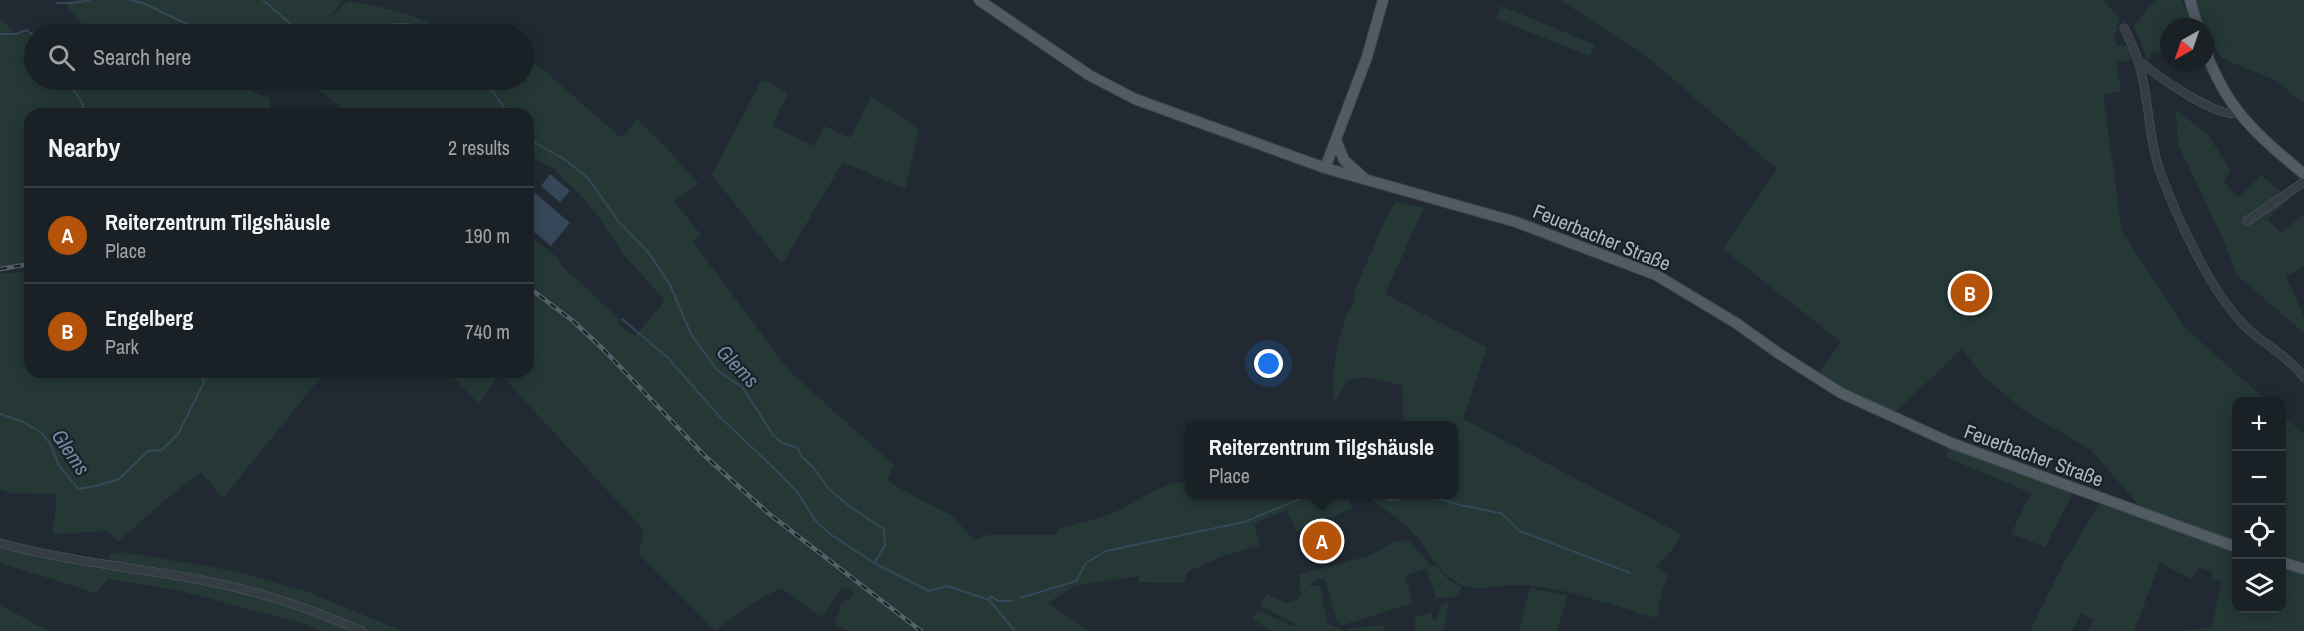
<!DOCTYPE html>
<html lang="en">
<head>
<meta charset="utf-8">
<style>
	:root { --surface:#192026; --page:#262d32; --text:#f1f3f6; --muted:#9fa3a7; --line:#373e43; --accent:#b45309 }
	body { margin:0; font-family:"Archivo Narrow",sans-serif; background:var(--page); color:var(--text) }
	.controls { position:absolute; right:18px; bottom:18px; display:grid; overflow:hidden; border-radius:12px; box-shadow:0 3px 15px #0003 }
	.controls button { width:54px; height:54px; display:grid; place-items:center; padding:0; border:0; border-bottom:2px solid var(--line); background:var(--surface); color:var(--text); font:30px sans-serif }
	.compass { position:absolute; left:2160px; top:18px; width:54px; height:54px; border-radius:50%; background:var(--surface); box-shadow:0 3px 15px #0003; rotate:220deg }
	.you { position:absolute; left:1269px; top:364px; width:21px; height:21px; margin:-15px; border:4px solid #fff; border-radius:50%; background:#1a73e8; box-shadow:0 0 0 9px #1a73e833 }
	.badge { display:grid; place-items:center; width:39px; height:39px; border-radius:50%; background:var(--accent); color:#fff; font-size:20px; font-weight:700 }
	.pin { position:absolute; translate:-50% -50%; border:3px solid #fff; box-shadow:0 2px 6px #0006 }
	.popup { position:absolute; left:1185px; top:421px; width:273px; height:78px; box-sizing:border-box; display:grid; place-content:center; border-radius:12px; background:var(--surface); filter:drop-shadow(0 2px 4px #0005); font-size:20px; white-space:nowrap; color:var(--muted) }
	.popup b { font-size:22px; color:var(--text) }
	.popup::after { content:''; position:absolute; left:50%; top:100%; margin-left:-12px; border:12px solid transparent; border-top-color:var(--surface) }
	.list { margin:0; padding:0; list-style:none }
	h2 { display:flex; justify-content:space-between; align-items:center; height:78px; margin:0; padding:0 24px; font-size:26px }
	h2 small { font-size:20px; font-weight:400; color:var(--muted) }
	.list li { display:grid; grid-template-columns:39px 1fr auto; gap:18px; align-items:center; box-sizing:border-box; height:96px; padding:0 24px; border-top:2px solid var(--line) }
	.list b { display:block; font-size:22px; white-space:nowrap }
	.list p { margin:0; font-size:20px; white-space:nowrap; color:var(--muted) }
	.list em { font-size:20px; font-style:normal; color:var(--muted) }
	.icon { flex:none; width:33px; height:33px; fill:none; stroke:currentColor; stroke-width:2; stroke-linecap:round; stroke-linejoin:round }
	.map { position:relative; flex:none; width:2304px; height:631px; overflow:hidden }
	.search { position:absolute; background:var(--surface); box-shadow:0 3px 15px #0003; left:24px; top:24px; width:510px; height:66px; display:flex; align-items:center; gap:15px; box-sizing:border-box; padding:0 21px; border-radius:33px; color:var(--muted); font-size:22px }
	.panel { position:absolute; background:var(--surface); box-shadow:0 3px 15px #0003; left:24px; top:108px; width:510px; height:270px; border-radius:18px }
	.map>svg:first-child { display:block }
</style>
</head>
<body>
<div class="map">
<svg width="2304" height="631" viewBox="0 0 2304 631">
	<rect width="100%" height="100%" fill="#212a33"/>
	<path fill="#253836" d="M 78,0 L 342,0 L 330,18 L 348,1 C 381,7 419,13 446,34 L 98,34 L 86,28 L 66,5 L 67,1 Z
		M 1560,0 L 2103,0 L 2120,19 L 2114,37 L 2117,46 L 2129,45 L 2134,59 L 2116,63 L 2121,91 L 2103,95 L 2122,231 L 2184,327 L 2267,401 L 2236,402 L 2236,541 L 2144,511 L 2091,450 L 2023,410 L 1984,377 L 1962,349 L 1891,416 L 1818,375 L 1841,342 L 1723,249 L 1777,169 L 1645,55 Z
		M 2157,0 L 2182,0 L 2192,24 L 2173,20 L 2171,27 L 2169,27 L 2167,43 L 2169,44 L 2169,56 L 2154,50 L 2148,61 L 2134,26 L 2150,5 Z
		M 2193,0 L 2304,0 L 2304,104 L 2277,81 L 2222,58 L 2205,31 L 2205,27 L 2202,27 Z
		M 1501,6 L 1595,45 L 1590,56 L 1496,19 Z
		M 0,19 L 16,34 L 33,33 L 36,34 L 34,80 L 228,80 L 238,86 L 269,98 L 270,114 L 30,114 L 30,262 L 0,267 Z
		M 502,24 L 509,31 L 509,34 L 477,34 L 479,31 Z
		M 524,53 L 619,136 L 623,136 C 629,131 631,125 637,119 L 660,141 L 699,184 L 674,201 L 701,235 L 692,241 L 790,372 L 894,465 L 887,479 L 899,488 L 952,516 L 974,540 L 988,535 L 1057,535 L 1058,529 C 1076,524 1095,520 1112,513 C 1138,504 1161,479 1190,483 L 1190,494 L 1347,495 L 1353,508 L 1296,532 L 1287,510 L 1254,523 L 1260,545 L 1223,556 L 1187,572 L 1184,583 L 1139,582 L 1139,576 L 1074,586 L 1048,603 L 1089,631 L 847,631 L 835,624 L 841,604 L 855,594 L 842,586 L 822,618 L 781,588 L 755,602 L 715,630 L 639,554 L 644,530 L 500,374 L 479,403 L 453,378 L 457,372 L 528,372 L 528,234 L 559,259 L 559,263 L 619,319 L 619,324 L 635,336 L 664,302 L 662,297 L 623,254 L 598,216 L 583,198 L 554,169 L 528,155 L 528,114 L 478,114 L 456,111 L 453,114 L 334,114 L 340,106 L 305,80 L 524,80 Z
		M 762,79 L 788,93 L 772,126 L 814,146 L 824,126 L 850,138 L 871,96 L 919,129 L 905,189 L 843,162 L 782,264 L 712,175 Z
		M 2175,109 L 2208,135 L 2230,170 L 2224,182 L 2238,197 L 2261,175 L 2289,199 L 2267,219 L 2281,233 L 2304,215 L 2304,245 L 2302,247 L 2304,250 L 2304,267 L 2286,276 L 2304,317 L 2304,333 L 2237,275 L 2224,241 L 2179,146 Z
		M 1396,202 L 1424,207 L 1385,294 L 1487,347 L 1463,419 L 1681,534 L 1673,549 L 1656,567 L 1669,576 L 1661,594 L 1657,618 C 1613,606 1560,585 1515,585 C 1498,585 1476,592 1460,584 C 1439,574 1430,551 1414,534 C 1400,518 1382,508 1365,495 L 1400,500 L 1403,495 L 1454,494 L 1454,426 L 1400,425 L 1404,423 L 1402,385 L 1362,377 L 1348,380 L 1333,404 C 1332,368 1336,348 1347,313 C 1353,309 1355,299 1354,292 L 1385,220 Z
		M 30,271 L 30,372 L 325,372 L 223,498 L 201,472 L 164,501 L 118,542 L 109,531 L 53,534 L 57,494 L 10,493 L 0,489 L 0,274 Z
		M 2282,414 L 2304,434 L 2304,563 L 2282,556 Z
		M 1949,447 L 2073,493 L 2045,547 L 2011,534 L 2031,493 L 1946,457 Z
		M 2100,503 L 2236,553 L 2236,608 L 2282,608 L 2282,567 L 2304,574 L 2304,631 L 2181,631 L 2211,627 L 2222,582 L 2211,578 L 2213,572 L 2199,568 L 2191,579 L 2160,563 L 2134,631 L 2088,631 L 2094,620 L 2081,613 L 2072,631 L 2030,631 L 2066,559 Z
		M 1408,540 L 1430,565 L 1429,567 L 1435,565 L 1449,580 L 1462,588 L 1455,597 L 1436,598 L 1426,568 L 1405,576 L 1413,603 L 1343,625 L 1337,621 L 1325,579 L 1318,578 L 1309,586 L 1320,586 L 1327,623 L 1344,631 L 1272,631 L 1252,619 L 1258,610 L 1294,627 L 1296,624 L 1260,606 L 1267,594 L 1286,603 L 1296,600 L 1301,594 L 1299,574 L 1369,556 L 1395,542 Z
		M 0,543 L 107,564 L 110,554 L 121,552 L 235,571 L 308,592 L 402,631 L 323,631 L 301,623 L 177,590 L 108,579 L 96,593 L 0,563 Z
		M 1530,588 L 1567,596 L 1557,631 L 1519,631 Z
		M 1448,600 L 1449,606 L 1443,631 L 1415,631 L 1414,618 L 1432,612 L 1432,618 L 1437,620 L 1441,605 Z
		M 0,605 L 48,631 L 0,631 Z
		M 1383,625 L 1386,631 L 1348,631 L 1347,629 Z"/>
	<path fill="#364759" d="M 550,174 L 570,191 L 560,202 L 541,186 Z
		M 528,191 L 535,193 L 570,223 L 551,246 L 528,227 Z
		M 1372,495 L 1403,495 L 1400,500 L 1389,501 Z"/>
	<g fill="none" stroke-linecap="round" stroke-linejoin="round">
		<path stroke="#364759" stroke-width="2" d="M 129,0 L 143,3 L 189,25 L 219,34
			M 263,0 L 302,34
			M 57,3 L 73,3 L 90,0
			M 0,34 L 16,34 L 27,30 L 34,36
			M 375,34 C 389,20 415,21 430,34
			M 62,80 C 73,87 83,100 85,114
			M 474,80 L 490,88 L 509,114
			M 295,82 L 295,80
			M 528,137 L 537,144 L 564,159 L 588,178 L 618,221 L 649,253 L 670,285 L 691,334 L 717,370 L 743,388 L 773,435 L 782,443 L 798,448 L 801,456 L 813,467 L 829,489 L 849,506 L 884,529 L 885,545 L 874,563 L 929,591 L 947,586 L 989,600 L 1015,631
			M 622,319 L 668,358 L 720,417 L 782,476 L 798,493 L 815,520 L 830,534 L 874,563
			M 0,414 L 23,422 L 42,433 L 51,445 L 58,464 L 78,489 L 96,486 L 119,479 L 148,451 L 162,450 L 178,434 L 204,382 L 201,372
			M 1422,494 L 1460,505 L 1500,513 C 1508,517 1512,526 1520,531 L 1630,573
			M 1020,598 L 1076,581 L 1086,563 L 1106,551 L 1244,522 L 1312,494
			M 989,600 L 991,596 L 998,601 L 1012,601"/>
		<defs>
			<path id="minor" d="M 2124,28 C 2129,37 2133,47 2137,57 C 2150,96 2147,138 2162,177 C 2180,224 2213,297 2249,330 C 2268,347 2289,357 2304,378
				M 2137,59 C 2154,74 2217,119 2238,113
				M 2247,221 L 2304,182
				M 0,543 C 69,562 141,568 211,582 C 263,592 313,610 362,631"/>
			<path id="major" d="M 979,0 L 1089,75 L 1135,99 L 1325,168 L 1516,222 L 1656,275 L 1736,323 L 1778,353 L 1841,393 L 1951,443 L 2236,547
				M 2190,0 L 2198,27
				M 2205,49 C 2226,109 2257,135 2304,174
				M 1336,140 L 1344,160 L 1365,179
				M 1325,168 L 1367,57 L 1383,0
				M 2282,562 L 2304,569"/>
		</defs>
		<use href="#minor" stroke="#515a62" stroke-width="9"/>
		<use href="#major" stroke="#3d454d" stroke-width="12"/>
		<use href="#minor" stroke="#343c44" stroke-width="8"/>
		<use href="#major" stroke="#525b64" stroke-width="10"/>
		<defs>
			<path id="rail" d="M 0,269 L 30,264
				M 528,287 L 573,321 L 604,350 L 705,456 L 768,513 L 921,631"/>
		</defs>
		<use href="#rail" stroke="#56606a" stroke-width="4.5"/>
		<use href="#rail" stroke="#192128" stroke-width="2" stroke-dasharray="7" stroke-linecap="butt"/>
	</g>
	<g text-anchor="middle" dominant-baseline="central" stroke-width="4.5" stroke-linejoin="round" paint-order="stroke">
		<g font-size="20" fill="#aeb7c1" stroke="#192128">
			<text transform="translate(1602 237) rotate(22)">Feuerbacher Straße</text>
			<text transform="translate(2034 455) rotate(20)">Feuerbacher Straße</text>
		</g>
		<g font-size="21" font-style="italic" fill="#718aa2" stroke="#192128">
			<text transform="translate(738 366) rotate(46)">Glems</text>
			<text transform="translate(71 452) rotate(56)">Glems</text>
		</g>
	</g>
</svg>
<div class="controls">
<button>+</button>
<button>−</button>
<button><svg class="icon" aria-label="locate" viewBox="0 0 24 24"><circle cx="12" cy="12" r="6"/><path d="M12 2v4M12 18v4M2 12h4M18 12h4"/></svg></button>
<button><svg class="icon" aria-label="layers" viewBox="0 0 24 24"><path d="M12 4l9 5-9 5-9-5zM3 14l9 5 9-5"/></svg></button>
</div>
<svg class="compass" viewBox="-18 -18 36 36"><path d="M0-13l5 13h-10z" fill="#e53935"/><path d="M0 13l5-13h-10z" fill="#9fa3a7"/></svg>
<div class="you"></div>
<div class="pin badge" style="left:1322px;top:541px">A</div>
<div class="popup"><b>Reiterzentrum Tilgshäusle</b>Place</div>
<div class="pin badge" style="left:1970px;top:293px">B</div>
<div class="search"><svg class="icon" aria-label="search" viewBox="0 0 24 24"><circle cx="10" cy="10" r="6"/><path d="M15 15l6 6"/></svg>Search here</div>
<section class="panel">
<h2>Nearby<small>2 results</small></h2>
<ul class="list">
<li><span class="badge">A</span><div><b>Reiterzentrum Tilgshäusle</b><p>Place</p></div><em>190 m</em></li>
<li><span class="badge">B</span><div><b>Engelberg</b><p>Park</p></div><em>740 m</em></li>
</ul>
</section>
</div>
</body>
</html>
